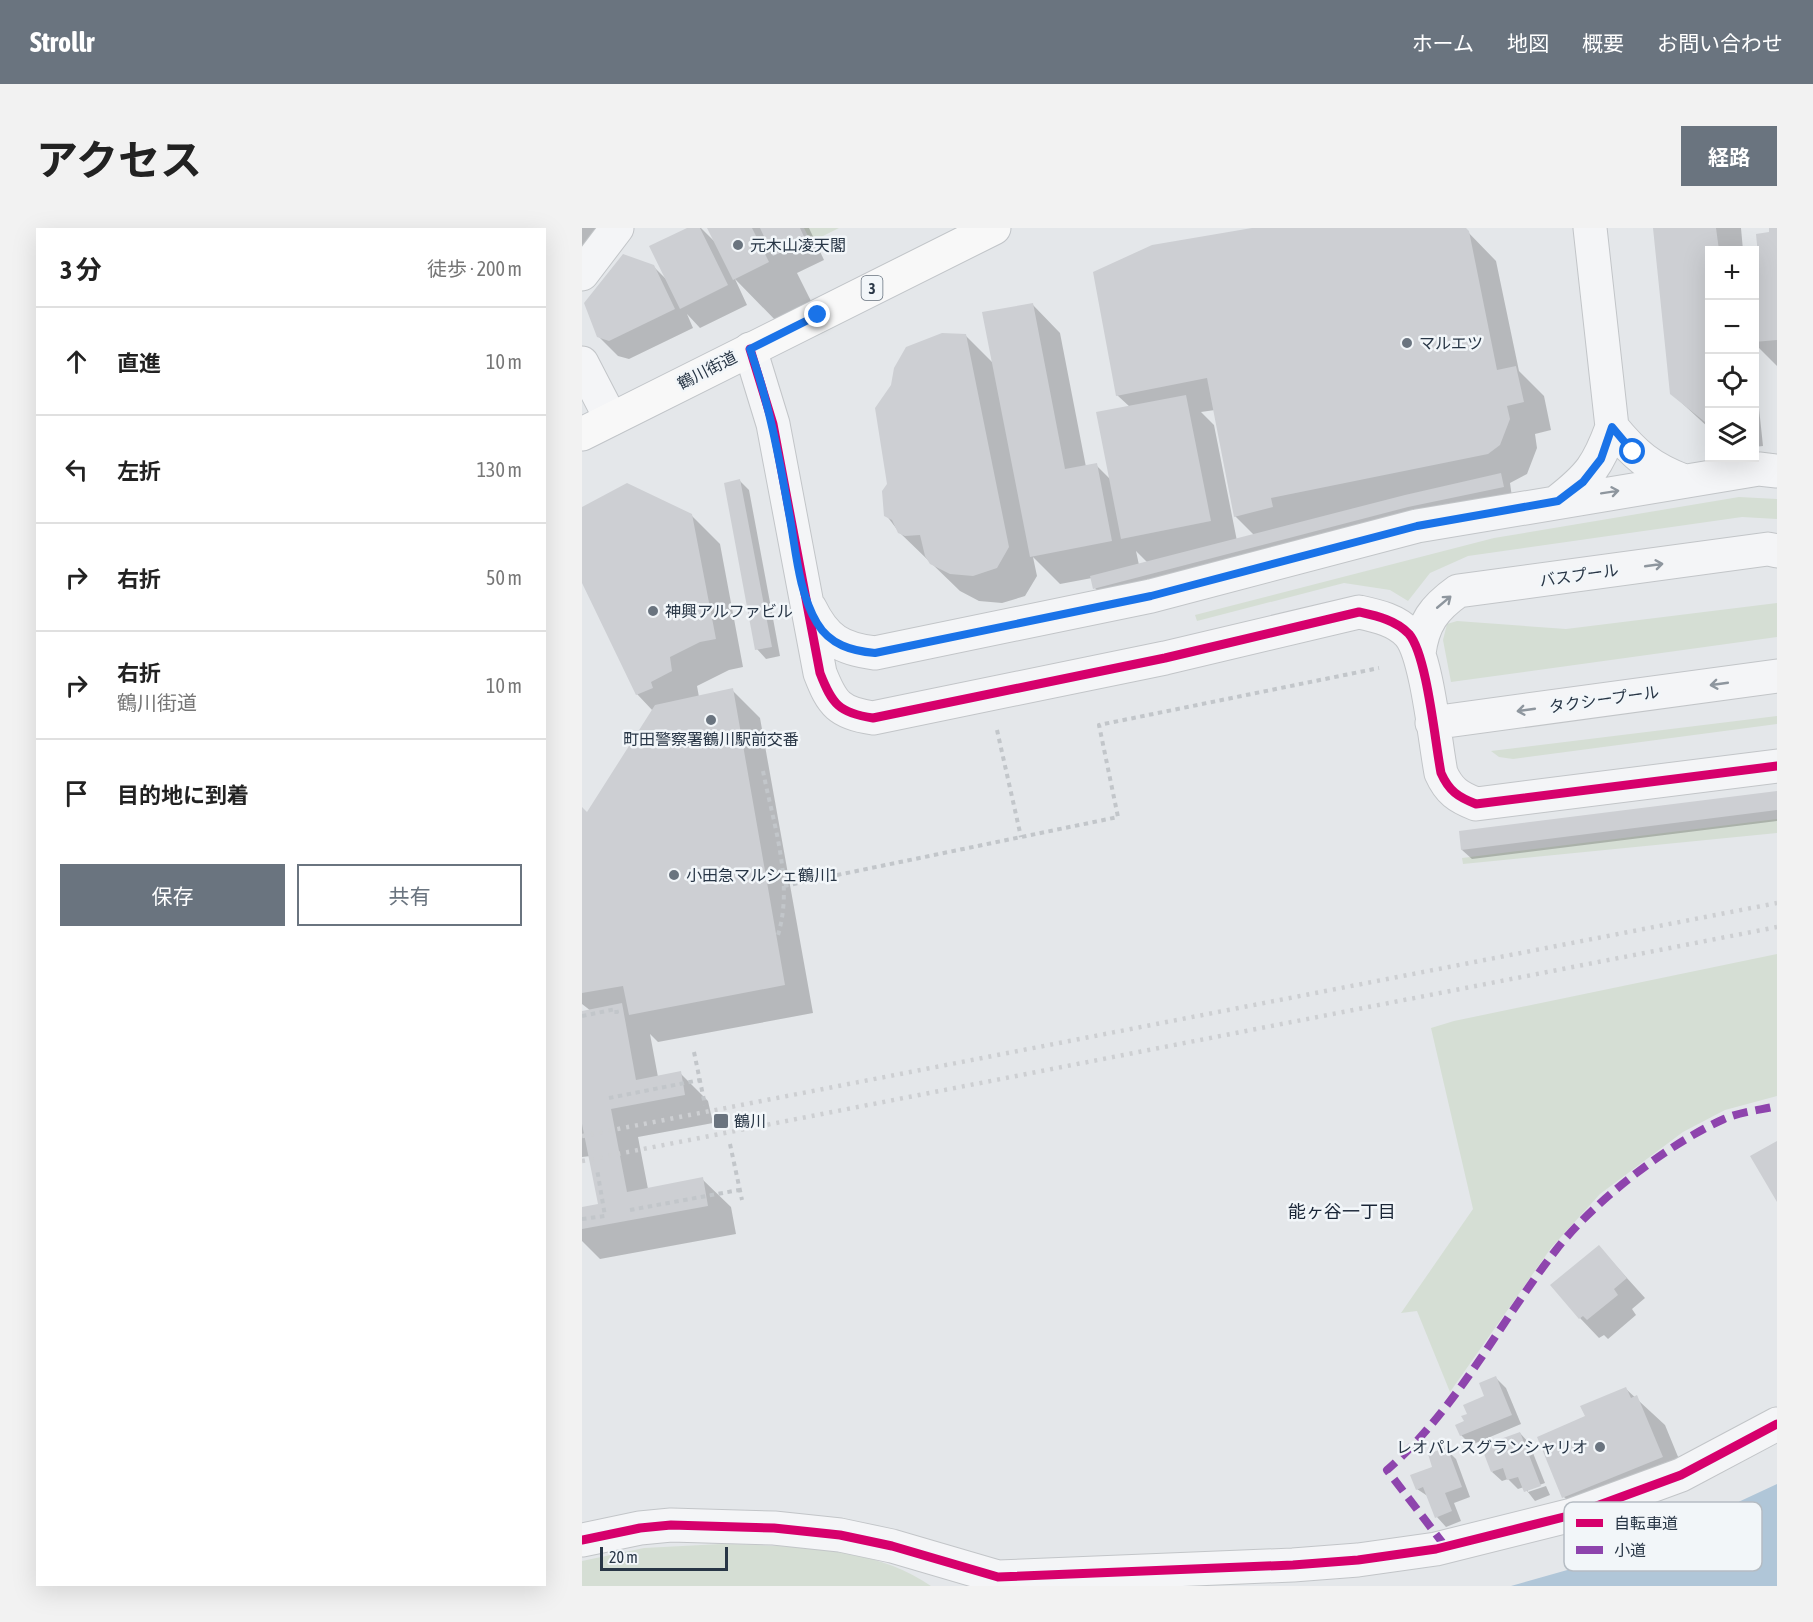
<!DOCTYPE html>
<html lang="ja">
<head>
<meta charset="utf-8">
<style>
	:root { --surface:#fff; --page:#f2f2f2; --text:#222; --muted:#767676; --line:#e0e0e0; --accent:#6a747f }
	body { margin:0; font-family:"Asap Condensed","Noto Sans JP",sans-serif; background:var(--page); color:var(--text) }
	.controls { position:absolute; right:18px; top:18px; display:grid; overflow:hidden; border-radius:0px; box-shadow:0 6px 24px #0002 }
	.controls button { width:54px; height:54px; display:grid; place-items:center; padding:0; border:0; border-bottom:2px solid var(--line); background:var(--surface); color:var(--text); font:30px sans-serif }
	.scale { position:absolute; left:18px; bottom:15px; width:128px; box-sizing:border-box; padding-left:6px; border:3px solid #283646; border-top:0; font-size:16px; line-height:21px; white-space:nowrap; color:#283646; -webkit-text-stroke:4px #f2f6f9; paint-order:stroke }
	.stop { position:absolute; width:18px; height:18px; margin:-14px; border:4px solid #1a73e8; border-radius:50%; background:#fff }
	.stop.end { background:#1a73e8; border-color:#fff; box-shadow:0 2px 6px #0008 }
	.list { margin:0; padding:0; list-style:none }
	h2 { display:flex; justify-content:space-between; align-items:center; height:78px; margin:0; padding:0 24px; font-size:26px }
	h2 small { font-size:20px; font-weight:400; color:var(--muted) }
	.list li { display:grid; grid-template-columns:39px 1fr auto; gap:18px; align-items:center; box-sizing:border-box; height:108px; padding:0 24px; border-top:2px solid var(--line) }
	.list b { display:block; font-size:22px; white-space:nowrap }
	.list p { margin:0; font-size:20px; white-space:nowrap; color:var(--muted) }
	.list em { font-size:20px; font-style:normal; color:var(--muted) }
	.actions { display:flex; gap:12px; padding:18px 24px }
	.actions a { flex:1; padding:14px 0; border:2px solid var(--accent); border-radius:0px; text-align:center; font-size:21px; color:var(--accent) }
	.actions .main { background:var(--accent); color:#fff }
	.icon { flex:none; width:33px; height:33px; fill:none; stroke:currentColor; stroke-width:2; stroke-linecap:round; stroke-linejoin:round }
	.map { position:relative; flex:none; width:1195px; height:1358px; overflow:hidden; border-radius:0px }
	header { display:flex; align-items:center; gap:36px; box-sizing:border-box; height:84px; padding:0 30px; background:var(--accent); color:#fff }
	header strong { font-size:28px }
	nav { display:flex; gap:33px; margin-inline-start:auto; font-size:21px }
	.intro { display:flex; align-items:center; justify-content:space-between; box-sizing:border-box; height:144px; padding:0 36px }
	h1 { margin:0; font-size:42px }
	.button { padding:15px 27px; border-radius:0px; background:var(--accent); color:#fff; font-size:21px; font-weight:700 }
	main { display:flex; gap:36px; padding:0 36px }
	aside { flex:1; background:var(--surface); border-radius:0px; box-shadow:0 6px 24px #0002 }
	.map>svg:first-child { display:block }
</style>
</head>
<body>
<header>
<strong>Strollr</strong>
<nav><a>ホーム</a><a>地図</a><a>概要</a><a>お問い合わせ</a></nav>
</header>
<div class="intro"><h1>アクセス</h1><a class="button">経路</a></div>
<main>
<aside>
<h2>3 分<small>徒歩 · 200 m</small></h2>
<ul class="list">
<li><svg class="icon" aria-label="ahead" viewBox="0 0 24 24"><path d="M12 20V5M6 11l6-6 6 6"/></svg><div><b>直進</b></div><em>10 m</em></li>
<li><svg class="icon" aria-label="left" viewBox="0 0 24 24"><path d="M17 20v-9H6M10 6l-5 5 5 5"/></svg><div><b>左折</b></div><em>130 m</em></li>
<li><svg class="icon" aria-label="right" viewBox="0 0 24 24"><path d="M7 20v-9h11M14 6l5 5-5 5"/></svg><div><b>右折</b></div><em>50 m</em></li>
<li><svg class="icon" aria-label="right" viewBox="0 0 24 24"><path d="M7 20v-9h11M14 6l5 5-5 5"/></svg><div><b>右折</b><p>鶴川街道</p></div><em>10 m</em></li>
<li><svg class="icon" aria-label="arrive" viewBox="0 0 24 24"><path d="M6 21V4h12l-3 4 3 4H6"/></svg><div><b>目的地に到着</b></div></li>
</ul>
<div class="actions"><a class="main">保存</a><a>共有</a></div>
</aside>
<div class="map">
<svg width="1195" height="1358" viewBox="0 0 1195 1358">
	<rect width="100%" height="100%" fill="#e4e7ea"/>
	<path fill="#d5ded4" d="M 222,0 L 257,0 L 229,14 Z
		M 1157,269 L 1195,271 L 1195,291 L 1160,289 L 886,328 L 848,345 L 826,373 L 808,362 L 762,355 L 615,393 L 613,387 L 912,310 Z
		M 1195,375 L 1195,409 L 869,454 L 861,412 L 865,396 L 875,393 L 984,401 Z
		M 1195,488 L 1195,496 L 931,531 L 917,529 L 909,523 Z
		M 1195,591 L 1195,605 L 881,636 L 880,630 Z
		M 1195,726 L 1195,868 L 1143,882 L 1101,904 L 1018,966 L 969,1020 L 868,1164 L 835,1083 L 819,1085 L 891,981 L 849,800 L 872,793 Z
		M 139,1316 C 207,1318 291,1317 349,1358 L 0,1358 L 0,1333 L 62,1320 Z"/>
	<path fill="#b0c6d8" d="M 1195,1256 L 1195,1358 L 929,1358 L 1049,1324 Z"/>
	<path fill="#0003" fill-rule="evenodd" d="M 0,0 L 42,0 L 0,31 Z
		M 109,0 L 119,0 L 133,14 L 126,0 L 227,0 L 242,32 L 215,45 L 233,81 L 199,98 L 153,51 L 165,77 L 118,100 L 105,86 L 111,100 L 47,131 L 36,128 L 16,108 L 71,38 L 85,52 Z
		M 679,0 L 882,0 L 914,33 L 937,143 L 962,168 L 969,202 L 953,206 L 955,220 L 945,246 L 928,255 L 930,269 L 522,370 L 513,360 L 510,350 L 478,356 L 451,329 L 455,348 L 443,368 L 420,375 L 397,373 L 378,363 L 317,304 L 304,287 L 383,107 L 412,136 L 450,76 L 478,105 L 504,239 L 514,237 L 529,252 L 548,179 L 535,167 ZM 633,182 L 653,288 L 673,308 L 655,313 L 632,197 L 619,184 ZM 554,323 L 566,335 L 557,337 Z
		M 1072,0 L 1159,0 L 1161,22 L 1128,22 L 1128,201 L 1089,165 Z
		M 1188,0 L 1195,0 L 1195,138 L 1172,115 L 1172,29 L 1178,29 L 1189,6 Z
		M 1172,133 L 1181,218 L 1172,219 Z
		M 158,253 L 167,262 L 198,428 L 184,431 L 175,421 Z
		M 0,281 L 109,287 L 138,316 L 161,439 L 147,442 L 115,458 L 117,469 L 150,462 L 178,490 L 231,785 L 76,814 L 68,806 L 76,849 L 98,845 L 126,873 L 131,895 L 56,909 L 66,961 L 120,951 L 149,979 L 154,1006 L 18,1031 L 0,1013 L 0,981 L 18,977 L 9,928 L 0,929 L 0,784 L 9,783 L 0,776 L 0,581 L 5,586 L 71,483 L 55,466 L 0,351 Z
		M 1195,565 L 1195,593 L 890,631 L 880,622 L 878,604 Z
		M 1017,1019 L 1063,1070 L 1050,1081 L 1054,1087 L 1026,1111 L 1022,1107 L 1017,1110 L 998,1090 Z
		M 914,1150 L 924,1160 L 939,1196 L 889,1217 L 879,1207 L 884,1193 L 904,1169 Z
		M 1044,1161 L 1083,1197 L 1108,1258 L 1010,1297 L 982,1269 L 1004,1189 Z
		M 938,1205 L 947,1215 L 963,1255 L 946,1261 L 946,1264 L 964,1258 L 968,1267 L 953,1273 L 942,1259 L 936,1261 L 926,1251 L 920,1253 L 910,1244 Z
		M 864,1221 L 874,1231 L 888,1269 L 872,1275 L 879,1293 L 864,1299 L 855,1289 L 847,1269 L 835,1261 Z"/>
	<path fill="#cdcfd3" d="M 105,0 L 118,0 L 146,57 L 98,81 L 67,18 Z
		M 125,0 L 170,0 L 187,34 L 151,52 Z
		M 178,0 L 218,0 L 224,13 L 191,28 Z
		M 670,0 L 884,0 L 887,3 L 915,142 L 934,138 L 942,174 L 925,178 L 928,191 L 918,217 L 906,226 L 689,270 L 691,279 L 652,289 L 625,150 L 534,168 L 511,44 L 570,17 Z
		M 1071,0 L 1134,0 L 1137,22 L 1128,22 L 1128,193 L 1123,194 L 1088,166 Z
		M 1187,0 L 1195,0 L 1195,112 L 1172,114 L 1172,28 L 1176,27 L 1174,6 L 1187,4 Z
		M 41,26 L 72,37 L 93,81 L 27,113 L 15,109 L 2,75 Z
		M 451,75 L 483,241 L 515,235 L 530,313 L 448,329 L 400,84 Z
		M 360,105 L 384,106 L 427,319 L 415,340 L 391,348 L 368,346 L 348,336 L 343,328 L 338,307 L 323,308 L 316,305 L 310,292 L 302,288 L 300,263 L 305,256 L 293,180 L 309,157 L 312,140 L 324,119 Z
		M 604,167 L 629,293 L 539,311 L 514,184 Z
		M 919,245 L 922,259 L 826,279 L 511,361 L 508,348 L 823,267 Z
		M 158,251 L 190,419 L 173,422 L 142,255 Z
		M 45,255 L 110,286 L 134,411 L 118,414 L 88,429 L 90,443 L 69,454 L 71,460 L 54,467 L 0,355 L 0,279 Z
		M 151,460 L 203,757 L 47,787 L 41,758 L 0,765 L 0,579 L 5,584 L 73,477 Z
		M 1195,563 L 1195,582 L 879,622 L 877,603 Z
		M 40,775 L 54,852 L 99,843 L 103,867 L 29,881 L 45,964 L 121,949 L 126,978 L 0,1001 L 0,979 L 16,976 L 0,896 L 0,783 Z
		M 1195,913 L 1195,974 L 1168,928 Z
		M 1017,1017 L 1045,1050 L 1032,1061 L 1036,1067 L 1005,1092 L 1001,1088 L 997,1091 L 968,1057 Z
		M 914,1148 L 930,1187 L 878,1208 L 873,1197 L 882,1193 L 879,1188 L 885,1186 L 881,1177 L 902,1168 L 897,1155 Z
		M 1044,1159 L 1049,1170 L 1055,1167 L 1081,1229 L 980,1270 L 955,1209 L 1003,1188 L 998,1178 Z
		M 938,1204 L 959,1258 L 942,1264 L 936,1249 L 925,1252 L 921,1240 L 909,1244 L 899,1218 Z
		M 865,1219 L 880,1259 L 863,1265 L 870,1283 L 853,1290 L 841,1259 L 834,1262 L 828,1247 L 850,1239 L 846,1226 Z"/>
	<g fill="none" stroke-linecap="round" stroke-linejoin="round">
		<defs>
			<path id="minor" d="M 0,46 L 35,0
				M 168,121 L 191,196 L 238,445 C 250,476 257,485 291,490 L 583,430 L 777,384 C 795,388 814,392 827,406 C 845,427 853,514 859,545 C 867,563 876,569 894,576 L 1195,538
				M 0,135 L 29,191
				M 1030,199 C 1053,227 1068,240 1102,253
				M 976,273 C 1008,248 1016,237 1030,199 L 1008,0
				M 228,380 C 243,411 259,421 293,425 L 569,368 L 835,298 L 1177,241 L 1195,243
				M 837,425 C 841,395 852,380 876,363 L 1186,321 L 1195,323
				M 850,495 L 1195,448
				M 0,1312 L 58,1300 L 89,1297 L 192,1300 L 258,1307 L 310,1318 L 416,1349 L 711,1337 L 776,1332 L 854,1321 L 990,1287 L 1099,1247 L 1195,1196"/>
			<path id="major" d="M 0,206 L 412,0"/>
		</defs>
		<use href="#minor" stroke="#c2c5c8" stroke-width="35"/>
		<use href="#major" stroke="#c0c4c8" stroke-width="35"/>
		<path stroke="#c2c6ca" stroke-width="4" stroke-dasharray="4.5 4.5" stroke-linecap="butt" d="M 415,502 L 439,609
			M 181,543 C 191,595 213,657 195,710
			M 202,658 L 536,589 L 517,497 L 797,440
			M 0,788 L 34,781 L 35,784 L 31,784
			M 112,824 L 123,877
			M 27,870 L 118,852
			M 148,916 L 160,972
			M 48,982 L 157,962
			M 0,991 L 23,988 L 15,941"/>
		<use href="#minor" stroke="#f4f5f7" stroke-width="33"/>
		<use href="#major" stroke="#f8f8f8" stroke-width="33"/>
		<path stroke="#cdcfd2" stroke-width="4.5" stroke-dasharray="3 6" stroke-linecap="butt" d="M 0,908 L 1195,675
			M 0,933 L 1195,699"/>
		<path stroke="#8e44ad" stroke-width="8" stroke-dasharray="15 8" stroke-linecap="butt" d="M 863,1318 L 805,1242 C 876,1180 917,1095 974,1022 C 1012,973 1086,916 1142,891 C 1158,884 1178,882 1195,878"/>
		<defs>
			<path id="cycleway" d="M 168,121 L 191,196 L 238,445 C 250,476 257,485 291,490 L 583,430 L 777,384 C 795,388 814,392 827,406 C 845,427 853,514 859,545 C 867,563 876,569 894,576 L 1195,538
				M 0,1312 L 58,1300 L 89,1297 L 192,1300 L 258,1307 L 310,1318 L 416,1349 L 711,1337 L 776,1332 L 854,1321 L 990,1287 L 1099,1247 L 1195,1196"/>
		</defs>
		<use href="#cycleway" stroke="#f2f6f9" stroke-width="13"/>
		<use href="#cycleway" stroke="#d6006c" stroke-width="9"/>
	</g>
	<defs><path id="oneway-shaft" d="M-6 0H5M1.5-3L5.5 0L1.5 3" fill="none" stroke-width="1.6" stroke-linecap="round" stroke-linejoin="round" transform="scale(1.5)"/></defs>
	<g stroke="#8e969e">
		<use href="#oneway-shaft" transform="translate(1028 264) rotate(-9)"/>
		<use href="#oneway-shaft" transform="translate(1072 337) rotate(-8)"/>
		<use href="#oneway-shaft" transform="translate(862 374) rotate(-40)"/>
		<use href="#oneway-shaft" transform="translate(1137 456) rotate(172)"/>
		<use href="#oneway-shaft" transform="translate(944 482) rotate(172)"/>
	</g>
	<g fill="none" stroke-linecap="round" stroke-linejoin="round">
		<path stroke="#1a73e8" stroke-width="8" d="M 236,87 L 168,121 C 187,175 197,229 207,285 C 214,321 216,363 235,395 C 248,417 270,423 293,425 L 569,368 L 835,298 L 976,273 L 1001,254 L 1019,231 L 1030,199 L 1051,224"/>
	</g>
	<g fill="#6a747f" stroke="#f2f6f9" stroke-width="2">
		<circle cx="156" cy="17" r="6"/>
		<circle cx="825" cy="115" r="6"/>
		<circle cx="71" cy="383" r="6"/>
		<circle cx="129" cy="492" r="6"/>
		<circle cx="92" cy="647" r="6"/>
		<rect x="131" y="885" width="16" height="16" rx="3"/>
		<circle cx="1018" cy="1219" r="6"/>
	</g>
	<g text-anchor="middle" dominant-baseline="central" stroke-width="5" stroke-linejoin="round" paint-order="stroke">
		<rect fill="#f2f6f9" stroke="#65707c" stroke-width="1.5" x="279.5" y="48" width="21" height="24" rx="4.5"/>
		<g font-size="15" font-weight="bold" fill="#283646">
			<text x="290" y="60">3</text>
		</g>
		<g font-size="16" fill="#283646" stroke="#f2f6f9" text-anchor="start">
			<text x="168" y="17">元木山凌天閣</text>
			<text x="837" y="115">マルエツ</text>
			<text x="83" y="383">神興アルファビル</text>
			<text x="129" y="511" text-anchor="middle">町田警察署鶴川駅前交番</text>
			<text x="104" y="647">小田急マルシェ鶴川1</text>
			<text x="152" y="893">鶴川</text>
			<text x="1006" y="1219" text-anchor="end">レオパレスグランシャリオ</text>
		</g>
		<g font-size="16" fill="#283646" stroke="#f2f6f9">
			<text transform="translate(125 142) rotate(-27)">鶴川街道</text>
			<text transform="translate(997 347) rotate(-8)">バスプール</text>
			<text transform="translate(1022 471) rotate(-8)">タクシープール</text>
		</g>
		<g font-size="18" fill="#1a2637" stroke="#f2f6f9">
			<text x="760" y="983">能ヶ谷一丁目</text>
		</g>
	</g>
	<rect x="982" y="1274" width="198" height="69" rx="9" fill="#f2f6f9" stroke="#b5bcc3" stroke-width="1.5"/>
	<rect x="994" y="1291" width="27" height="8" fill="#d6006c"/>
	<rect x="994" y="1318" width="27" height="8" fill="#8e44ad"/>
	<g font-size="16" fill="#283646">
		<text x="1032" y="1301">自転車道</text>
		<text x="1032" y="1328">小道</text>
	</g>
</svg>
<div class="controls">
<button>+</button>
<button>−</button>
<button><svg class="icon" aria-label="locate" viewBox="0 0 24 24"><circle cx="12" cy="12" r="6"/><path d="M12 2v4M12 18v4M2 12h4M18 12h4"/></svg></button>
<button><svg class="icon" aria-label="layers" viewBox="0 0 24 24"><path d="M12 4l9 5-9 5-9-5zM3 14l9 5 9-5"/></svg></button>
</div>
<div class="scale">20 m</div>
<div class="stop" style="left:1051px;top:224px"></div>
<div class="stop end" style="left:236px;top:87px"></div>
</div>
</main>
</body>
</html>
